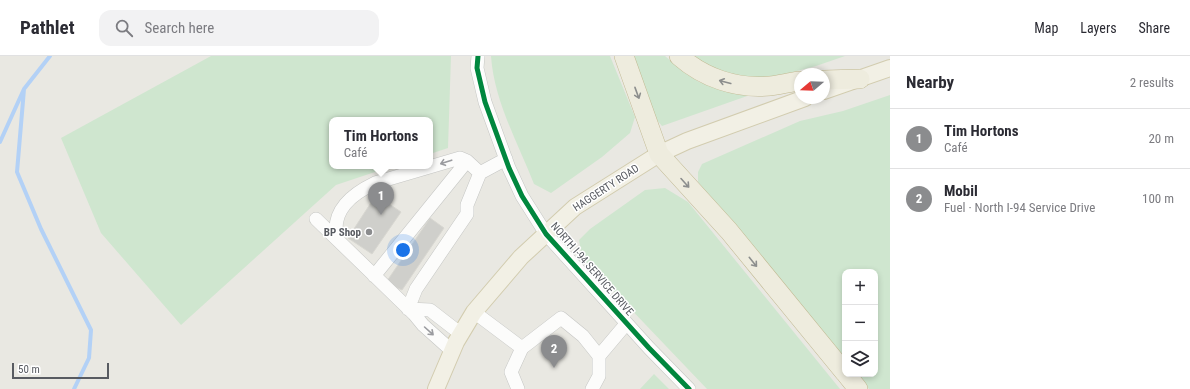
<!DOCTYPE html>
<html lang="en">
<head>
<meta charset="utf-8">
<style>
	:root { --surface:#fff; --page:#f2f2f3; --text:#2b2b33; --muted:#7c7c81; --line:#e1e1e2; --accent:#8b8c8e }
	body { margin:0; font-family:"Roboto Condensed",sans-serif; background:var(--page); color:var(--text) }
	.controls { position:absolute; right:12px; bottom:12px; display:grid; overflow:hidden; border-radius:8px; box-shadow:0 2px 6px #0003 }
	.controls button { width:36px; height:36px; display:grid; place-items:center; padding:0; border:0; border-bottom:1px solid var(--line); background:var(--surface); color:var(--text); font:20px sans-serif }
	.compass { position:absolute; left:794px; top:12px; width:36px; height:36px; border-radius:50%; background:var(--surface); box-shadow:0 2px 6px #0003; rotate:251deg }
	.scale { position:absolute; left:12px; bottom:10px; width:97px; box-sizing:border-box; padding-left:4px; border:2px solid #585b61; border-top:0; font-size:11px; line-height:14px; white-space:nowrap; color:#585b61; -webkit-text-stroke:3px #fff; paint-order:stroke }
	.you { position:absolute; left:403px; top:194px; width:14px; height:14px; margin:-10px; border:3px solid #fff; border-radius:50%; background:#1a73e8; box-shadow:0 0 0 6px #1a73e833 }
	.badge { display:grid; place-items:center; width:26px; height:26px; border-radius:50%; background:var(--accent); color:#fff; font-size:13px; font-weight:700 }
	.pin { position:absolute; translate:-50% -33px; filter:drop-shadow(0 1px 2px #0008) }
	.pin::after { content:''; position:absolute; top:21px; width:14px; height:12px; background:inherit; clip-path:polygon(0 0,100% 0,50% 100%) }
	.popup { position:absolute; left:329px; top:61px; width:104px; height:52px; box-sizing:border-box; display:grid; place-content:center; border-radius:8px; background:var(--surface); filter:drop-shadow(0 1px 3px #0005); font-size:13px; white-space:nowrap; color:var(--muted) }
	.popup b { font-size:15px; color:var(--text) }
	.popup::after { content:''; position:absolute; left:50%; top:100%; margin-left:-8px; border:8px solid transparent; border-top-color:var(--surface) }
	.list { margin:0; padding:0; list-style:none }
	h2 { display:flex; justify-content:space-between; align-items:center; height:52px; margin:0; padding:0 16px; font-size:17px }
	h2 small { font-size:13px; font-weight:400; color:var(--muted) }
	.list li { display:grid; grid-template-columns:26px 1fr auto; gap:12px; align-items:center; box-sizing:border-box; height:60px; padding:0 16px; border-top:1px solid var(--line) }
	.list b { display:block; font-size:15px; white-space:nowrap }
	.list p { margin:0; font-size:13px; white-space:nowrap; color:var(--muted) }
	.list em { font-size:13px; font-style:normal; color:var(--muted) }
	.icon { flex:none; width:22px; height:22px; fill:none; stroke:currentColor; stroke-width:2; stroke-linecap:round; stroke-linejoin:round }
	.map { position:relative; flex:none; width:890px; height:333px; overflow:hidden }
	header { display:flex; align-items:center; gap:24px; box-sizing:border-box; height:56px; padding:0 20px; background:var(--surface); border-bottom:1px solid var(--line) }
	header strong { font-size:19px }
	nav { display:flex; gap:22px; margin-inline-start:auto; font-size:14px }
	.search { width:280px; height:36px; background:var(--page); display:flex; align-items:center; gap:10px; box-sizing:border-box; padding:0 14px; border-radius:12px; color:var(--muted); font-size:15px }
	main { display:flex }
	aside { flex:1; background:var(--surface) }
	.map>svg:first-child { display:block }
</style>
</head>
<body>
<header>
<strong>Pathlet</strong>
<div class="search"><svg class="icon" aria-label="search" viewBox="0 0 24 24"><circle cx="10" cy="10" r="6"/><path d="M15 15l6 6"/></svg>Search here</div>
<nav><a>Map</a><a>Layers</a><a>Share</a></nav>
</header>
<main>
<div class="map">
<svg width="890" height="333" viewBox="0 0 890 333">
	<rect width="100%" height="100%" fill="#e9e8e2"/>
	<path fill="#cfe6cf" d="M 211,0 L 451,0 L 448,92 L 430,98 L 430,64 L 332,64 L 332,110 L 393,110 L 336,129 L 181,269 L 101,177 L 61,82 Z
		M 491,0 L 610,0 L 635,61 L 630,77 L 602,101 L 551,137 L 534,128 C 518,87 494,45 491,0 Z
		M 633,0 L 665,0 L 685,17 L 699,26 L 750,39 L 662,70 L 656,63 Z
		M 692,0 L 845,0 L 816,10 L 770,22 L 732,22 Z
		M 890,39 L 890,333 L 869,333 L 856,318 L 875,318 L 875,216 L 845,216 L 845,304 L 698,126 L 698,116 L 702,108 L 800,65 L 843,55 Z
		M 665,132 L 688,146 L 840,333 L 707,333 L 582,202 L 579,184 L 590,173 L 645,134 Z
		M 654,318 L 669,333 L 640,333 Z"/>
	<g fill="none" stroke-linecap="round" stroke-linejoin="round">
		<path stroke="#b3d1f6" stroke-width="4" d="M 24,33 L 17,116 L 41,173 L 91,274 L 89,302 L 74,333
			M 0,86 L 24,33 L 50,0"/>
	</g>
	<path fill="#cfcfcb" stroke="#d8d7d1" d="M 376,139 L 401,156 L 372,198 L 348,182 Z
		M 430,162 L 444,172 L 402,234 L 395,231 L 387,225 Z"/>
	<g fill="none" stroke-linecap="round" stroke-linejoin="round">
		<defs>
			<path id="minor" d="M 478,0 L 477,12 L 485,46 L 509,112 L 522,140 L 546,178 L 649,292 L 689,333
				M 316,163 L 414,258 L 423,269 L 452,295
				M 337,182 C 331,154 352,138 375,127 L 460,102 L 467,105 L 480,117
				M 374,220 L 467,105
				M 408,253 L 416,233 L 467,158 L 467,149 L 480,117 L 506,103
				M 408,253 L 430,254 L 461,278
				M 474,256 L 522,292 L 561,262 L 583,280 L 599,300 L 626,268
				M 518,333 L 511,316 L 522,292
				M 592,333 L 599,320 L 599,300"/>
			<path id="major" d="M 824,35 L 890,12
				M 436,333 L 456,286 L 474,256 L 521,201 L 575,151 L 659,98 L 687,85 L 805,42"/>
			<path id="highway" d="M 624,0 L 659,98 L 729,175 L 845,317
				M 679,0 C 704,22 736,33 770,30 C 780,29 790,26 800,25
				M 824,24 L 860,23
				M 846,318 L 858,333"/>
		</defs>
		<use href="#minor" stroke="#c5c6c4" stroke-width="14"/>
		<use href="#major" stroke="#d2ccaf" stroke-width="18"/>
		<use href="#highway" stroke="#c0b890" stroke-width="20"/>
		<use href="#minor" stroke="#fcfcfb" stroke-width="13"/>
		<use href="#major" stroke="#f2f0e5" stroke-width="16"/>
		<use href="#highway" stroke="#eeecde" stroke-width="19"/>
		<defs>
			<path id="cycleway" d="M 478,0 L 477,12 L 485,46 L 509,112 L 522,140 L 546,178 L 649,292 L 689,333"/>
		</defs>
		<use href="#cycleway" stroke="#fff" stroke-width="8"/>
		<use href="#cycleway" stroke="#00873e" stroke-width="5"/>
	</g>
	<defs><path id="oneway-shaft" d="M-6 0H5M1.5-3L5.5 0L1.5 3" fill="none" stroke-width="1.6" stroke-linecap="round" stroke-linejoin="round"/></defs>
	<g stroke="#8c8e8d">
		<use href="#oneway-shaft" transform="translate(725 26) rotate(-165)"/>
		<use href="#oneway-shaft" transform="translate(637 37) rotate(70)"/>
		<use href="#oneway-shaft" transform="translate(685 127) rotate(48)"/>
		<use href="#oneway-shaft" transform="translate(753 206) rotate(51)"/>
	</g>
	<g stroke="#9a9b9f">
		<use href="#oneway-shaft" transform="translate(446 106) rotate(162)"/>
		<use href="#oneway-shaft" transform="translate(429 275) rotate(42)"/>
	</g>
	<circle fill="#8b8c8e" stroke="#fff" stroke-width="1.5" cx="369" cy="176" r="4"/>
	<g text-anchor="middle" dominant-baseline="central" stroke-width="3" stroke-linejoin="round" paint-order="stroke">
		<g font-size="11" fill="#585b61" stroke="#fff">
			<text transform="translate(606 132) rotate(-33)">HAGGERTY ROAD</text>
			<text transform="translate(592 213) rotate(49)">NORTH I-94 SERVICE DRIVE</text>
		</g>
		<g font-size="11" font-weight="bold" fill="#585b61" stroke="#fff" text-anchor="end">
			<text x="361" y="176">BP Shop</text>
		</g>
	</g>
</svg>
<div class="controls">
<button>+</button>
<button>−</button>
<button><svg class="icon" aria-label="layers" viewBox="0 0 24 24"><path d="M12 4l9 5-9 5-9-5zM3 14l9 5 9-5"/></svg></button>
</div>
<svg class="compass" viewBox="-18 -18 36 36"><path d="M0-13l5 13h-10z" fill="#e53935"/><path d="M0 13l5-13h-10z" fill="#7c7c81"/></svg>
<div class="scale">50 m</div>
<div class="you"></div>
<div class="pin badge" style="left:381px;top:159px">1</div>
<div class="popup"><b>Tim Hortons</b>Café</div>
<div class="pin badge" style="left:554px;top:312px">2</div>
</div>
<aside>
<h2>Nearby<small>2 results</small></h2>
<ul class="list">
<li><span class="badge">1</span><div><b>Tim Hortons</b><p>Café</p></div><em>20 m</em></li>
<li><span class="badge">2</span><div><b>Mobil</b><p>Fuel · North I-94 Service Drive</p></div><em>100 m</em></li>
</ul>
</aside>
</main>
</body>
</html>
